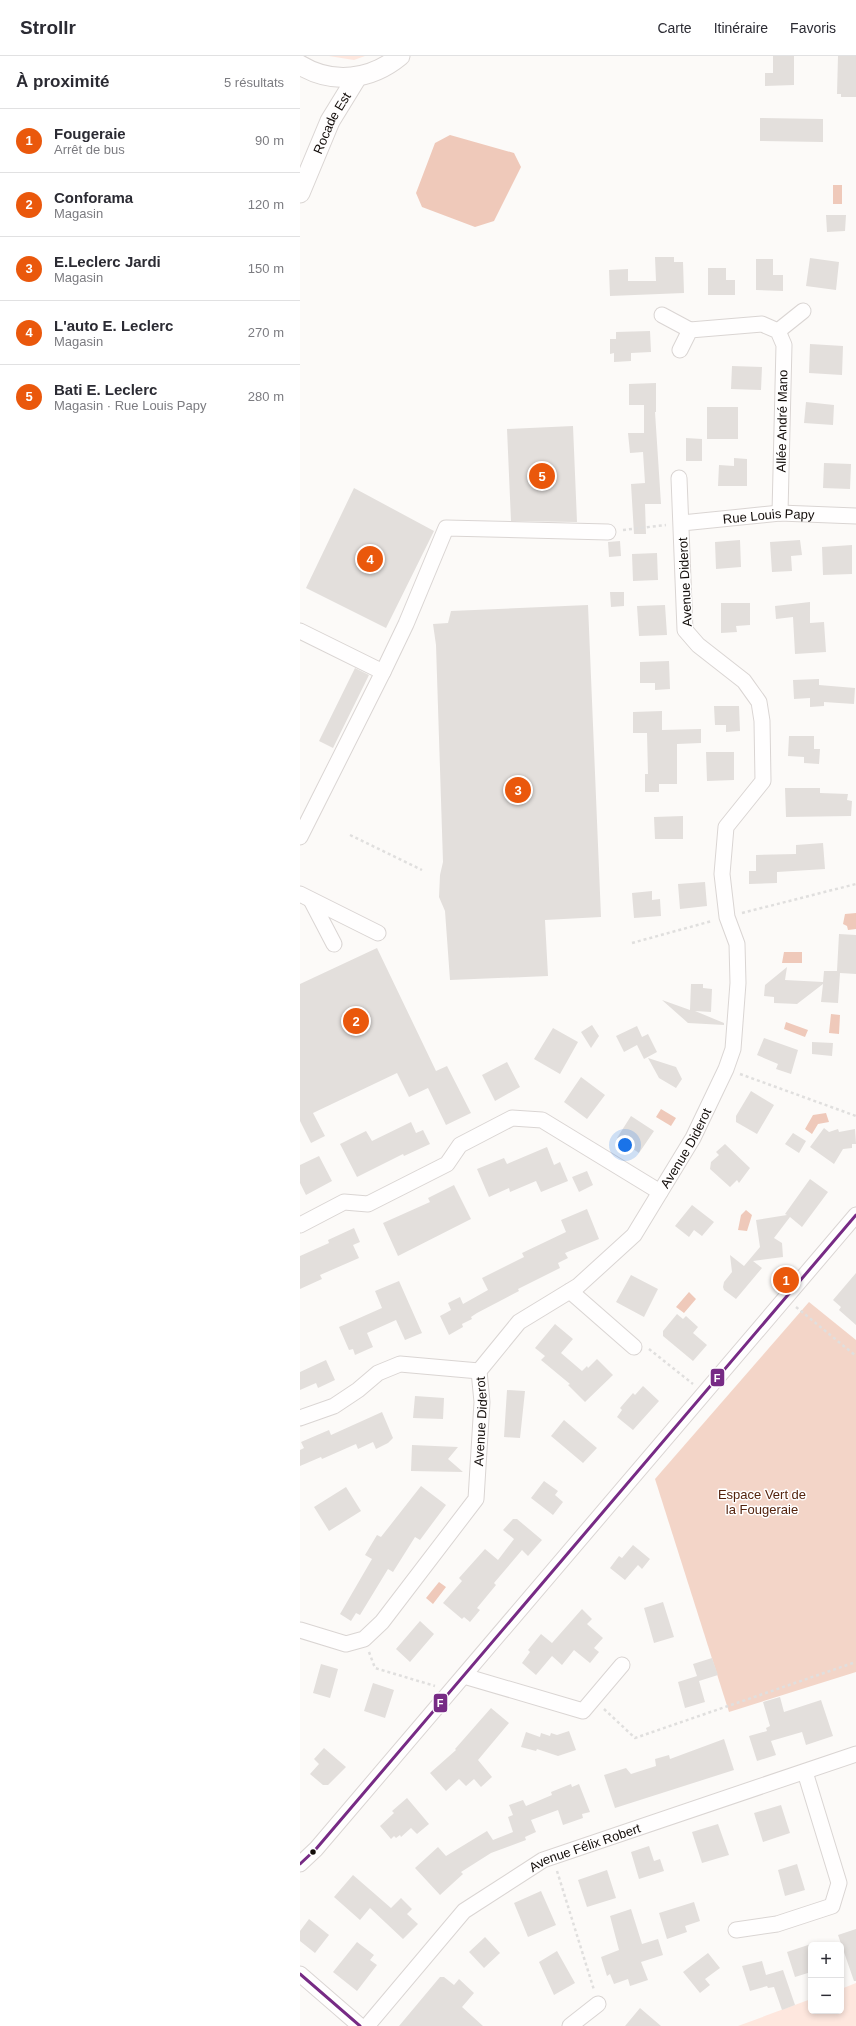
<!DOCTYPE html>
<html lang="fr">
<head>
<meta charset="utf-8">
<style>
	:root { --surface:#fff; --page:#f7f7f7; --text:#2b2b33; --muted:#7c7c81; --line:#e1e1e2; --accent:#ea580c }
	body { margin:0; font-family:Helvetica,sans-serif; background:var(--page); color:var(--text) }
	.controls { position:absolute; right:12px; bottom:12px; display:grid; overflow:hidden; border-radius:6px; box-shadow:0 2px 6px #0003 }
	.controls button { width:36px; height:36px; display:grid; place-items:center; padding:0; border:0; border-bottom:1px solid var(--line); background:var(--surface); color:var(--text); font:20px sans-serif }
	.you { position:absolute; left:325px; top:1089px; width:14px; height:14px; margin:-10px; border:3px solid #fff; border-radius:50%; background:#1a73e8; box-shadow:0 0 0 6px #1a73e833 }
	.badge { display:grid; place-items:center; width:26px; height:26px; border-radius:50%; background:var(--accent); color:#fff; font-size:13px; font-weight:700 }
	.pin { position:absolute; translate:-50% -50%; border:2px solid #fff; box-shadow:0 1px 4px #0006 }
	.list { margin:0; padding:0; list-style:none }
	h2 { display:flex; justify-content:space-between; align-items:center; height:52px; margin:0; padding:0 16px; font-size:17px }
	h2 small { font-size:13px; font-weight:400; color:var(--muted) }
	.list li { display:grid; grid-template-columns:26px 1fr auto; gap:12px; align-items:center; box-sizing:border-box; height:64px; padding:0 16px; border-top:1px solid var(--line) }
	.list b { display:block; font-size:15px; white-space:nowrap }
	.list p { margin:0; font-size:13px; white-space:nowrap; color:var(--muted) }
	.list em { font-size:13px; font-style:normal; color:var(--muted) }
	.map { position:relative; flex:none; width:556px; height:1970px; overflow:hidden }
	header { display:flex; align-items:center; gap:24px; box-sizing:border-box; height:56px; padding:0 20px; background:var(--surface); border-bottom:1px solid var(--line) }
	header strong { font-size:19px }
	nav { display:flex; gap:22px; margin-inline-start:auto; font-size:14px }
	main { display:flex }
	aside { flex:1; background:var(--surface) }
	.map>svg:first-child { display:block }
</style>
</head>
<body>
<header>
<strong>Strollr</strong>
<nav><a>Carte</a><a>Itinéraire</a><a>Favoris</a></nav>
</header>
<main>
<aside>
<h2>À proximité<small>5 résultats</small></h2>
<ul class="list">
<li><span class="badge">1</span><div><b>Fougeraie</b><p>Arrêt de bus</p></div><em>90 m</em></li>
<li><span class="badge">2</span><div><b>Conforama</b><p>Magasin</p></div><em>120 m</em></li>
<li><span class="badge">3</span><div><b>E.Leclerc Jardi</b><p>Magasin</p></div><em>150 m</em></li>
<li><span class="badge">4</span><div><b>L'auto E. Leclerc</b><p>Magasin</p></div><em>270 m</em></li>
<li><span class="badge">5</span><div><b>Bati E. Leclerc</b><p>Magasin · Rue Louis Papy</p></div><em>280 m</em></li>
</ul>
</aside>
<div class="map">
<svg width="556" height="1970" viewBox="0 0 556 1970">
	<rect width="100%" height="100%" fill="#fcfaf8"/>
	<path fill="#fee7de" d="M 29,0 L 65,0 L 54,4 Z
		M 556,1927 L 556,1970 L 438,1970 L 511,1943 L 511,1955 L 541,1955 L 541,1933 Z"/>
	<path fill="#f3d5c8" d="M 509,1246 L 556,1284 L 556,1616 L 429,1656 L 355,1423 Z"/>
	<path fill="#efc9ba" d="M 150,79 L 214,97 L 221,111 L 194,165 L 175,171 L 122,151 L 116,137 L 135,87 Z
		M 533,129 L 542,129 L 542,148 L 533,148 Z
		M 556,857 L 556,873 L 548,874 L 547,870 L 543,868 L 545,858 Z
		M 484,896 L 502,896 L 502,907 L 482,907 Z
		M 531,958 L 540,959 L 539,978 L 529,977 Z
		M 486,966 L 508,974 L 505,981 L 484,973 Z
		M 361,1053 L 376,1062 L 371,1070 L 356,1061 Z
		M 526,1057 L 529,1066 L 518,1068 L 512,1078 L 505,1073 L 513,1059 Z
		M 446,1154 L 452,1159 L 447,1175 L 438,1174 L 441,1159 Z
		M 389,1236 L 396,1243 L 384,1257 L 376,1251 Z
		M 139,1526 L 146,1531 L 133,1548 L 126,1542 Z"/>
	<path fill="#e3dfdc" d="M 473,0 L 494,0 L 494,29 L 465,30 L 465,17 L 473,17 Z
		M 538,0 L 556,0 L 556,41 L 541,41 L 541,38 L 537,38 Z
		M 460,62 L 523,63 L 523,86 L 460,85 Z
		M 526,159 L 546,159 L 545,175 L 527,176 Z
		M 355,201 L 374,201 L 374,206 L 383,206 L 384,237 L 310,240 L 309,214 L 328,213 L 328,225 L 356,225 Z
		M 510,202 L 539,206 L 536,234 L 506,230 Z
		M 456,203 L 473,203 L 473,219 L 483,219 L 483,235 L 456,234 Z
		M 408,212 L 426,212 L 426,224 L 435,224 L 435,239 L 408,239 Z
		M 350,275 L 351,296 L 331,297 L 331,305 L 314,306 L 314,297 L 310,298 L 310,283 L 316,283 L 316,276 Z
		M 510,288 L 543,290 L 542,319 L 509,317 Z
		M 432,310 L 462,311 L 461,334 L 431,333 Z
		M 356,327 L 356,356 L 355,356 L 361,448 L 345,448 L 346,478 L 334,478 L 331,428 L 345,427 L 343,396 L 330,397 L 328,377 L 344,377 L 344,349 L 329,349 L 329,328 Z
		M 506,346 L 534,349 L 533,369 L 504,367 Z
		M 407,351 L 438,351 L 438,383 L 407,383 Z
		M 273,370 L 277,466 L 211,465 L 207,373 Z
		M 386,382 L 402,383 L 402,405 L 386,405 Z
		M 434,402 L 447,403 L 447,430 L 418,430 L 419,409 L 434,410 Z
		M 524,407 L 551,408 L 550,433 L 523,432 Z
		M 54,432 L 134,475 L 86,572 L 6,532 Z
		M 440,484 L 441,511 L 416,513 L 415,486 Z
		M 500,484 L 502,499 L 491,500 L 492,515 L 472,516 L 470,486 Z
		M 320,485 L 321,500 L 309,501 L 308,486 Z
		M 552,489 L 552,518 L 523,519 L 522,491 Z
		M 357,497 L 358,524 L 333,525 L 332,498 Z
		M 310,536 L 324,536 L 324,550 L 311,551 Z
		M 510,546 L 510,567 L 524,566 L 526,596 L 495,598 L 493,561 L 476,563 L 475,550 Z
		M 421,547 L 450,547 L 450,569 L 436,570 L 437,576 L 421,577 Z
		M 288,549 L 301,861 L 245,864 L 248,920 L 150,924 L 145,855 L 139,841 L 140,819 L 143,806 L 136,589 L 133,568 L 148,567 L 151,555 Z
		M 365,549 L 367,579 L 339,580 L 337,550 Z
		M 369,605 L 370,633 L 355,634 L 355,627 L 340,627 L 340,606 Z
		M 55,612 L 69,619 L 33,692 L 19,685 Z
		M 519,623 L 519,629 L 555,632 L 554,648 L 524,646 L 524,650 L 510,651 L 510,642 L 494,643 L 493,624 Z
		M 414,650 L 439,650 L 440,675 L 426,676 L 426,669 L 415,669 Z
		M 362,655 L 362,674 L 401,673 L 401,687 L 377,688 L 377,728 L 359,728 L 359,736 L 345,736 L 345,718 L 348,718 L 347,677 L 333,677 L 333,656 Z
		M 489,680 L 514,680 L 514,693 L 520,693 L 519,708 L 504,707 L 504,701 L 488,700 Z
		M 406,696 L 434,696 L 434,724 L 407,725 Z
		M 485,732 L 520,732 L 520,737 L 548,738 L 547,744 L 552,745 L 551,760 L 486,761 Z
		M 383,760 L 383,783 L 355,783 L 354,761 Z
		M 523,787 L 525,813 L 477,816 L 477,827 L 449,828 L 449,815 L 456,815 L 456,799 L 496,798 L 496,789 Z
		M 405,826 L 407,850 L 380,853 L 378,828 Z
		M 352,835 L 352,844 L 360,843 L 361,860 L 334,862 L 332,837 Z
		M 539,878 L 556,879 L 556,918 L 540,917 L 538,947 L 521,946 L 523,928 L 497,948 L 474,947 L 474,941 L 464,940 L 465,929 L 487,911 L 485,924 L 523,926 L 524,915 L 537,915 Z
		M 77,892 L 136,1015 L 147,1010 L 171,1057 L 146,1069 L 128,1032 L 109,1041 L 97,1017 L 13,1057 L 25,1080 L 11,1087 L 0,1065 L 0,928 Z
		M 391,928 L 403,928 L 403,932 L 412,933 L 411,956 L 395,955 L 424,967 L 424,969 L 388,967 L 362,944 L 390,954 Z
		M 292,969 L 299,980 L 291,992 L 281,976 Z
		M 337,970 L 342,981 L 348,978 L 357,996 L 344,1003 L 337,989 L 324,996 L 316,980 Z
		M 253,972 L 278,986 L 260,1018 L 234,1003 Z
		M 464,982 L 498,994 L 491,1018 L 476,1013 L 478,1008 L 457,999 Z
		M 512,986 L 533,987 L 532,1000 L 512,998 Z
		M 348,1002 L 376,1011 L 382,1023 L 376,1032 L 359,1022 Z
		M 207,1006 L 220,1031 L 195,1045 L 182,1019 Z
		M 281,1021 L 305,1039 L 287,1063 L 264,1046 Z
		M 451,1035 L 474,1049 L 457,1078 L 436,1066 L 436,1060 Z
		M 331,1060 L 354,1075 L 339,1097 L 317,1082 Z
		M 111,1066 L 116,1077 L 123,1074 L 130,1088 L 104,1100 L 103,1098 L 57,1121 L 40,1088 L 66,1075 L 72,1085 Z
		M 524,1072 L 529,1076 L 538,1073 L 539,1076 L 555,1073 L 556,1088 L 552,1088 L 552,1092 L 543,1093 L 534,1108 L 510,1091 Z
		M 493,1077 L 506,1085 L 499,1097 L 485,1088 Z
		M 425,1088 L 450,1112 L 439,1127 L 437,1124 L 430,1131 L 410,1113 L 411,1106 L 419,1099 L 416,1096 Z
		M 247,1091 L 254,1109 L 260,1106 L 268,1125 L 241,1136 L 236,1125 L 210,1136 L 209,1132 L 189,1141 L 177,1113 L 204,1102 L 207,1108 Z
		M 19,1100 L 32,1125 L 6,1139 L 0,1127 L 0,1109 Z
		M 287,1115 L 293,1129 L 279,1136 L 272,1121 Z
		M 510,1123 L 528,1136 L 502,1171 L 490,1161 L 474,1182 L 482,1187 L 483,1201 L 453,1205 L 462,1212 L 436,1243 L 424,1234 L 423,1231 L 424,1226 L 432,1216 L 430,1199 L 444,1210 L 460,1191 L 456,1164 L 487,1159 L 485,1158 Z
		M 154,1129 L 171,1163 L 98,1200 L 83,1167 L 130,1146 L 128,1142 Z
		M 392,1149 L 414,1166 L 402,1180 L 394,1174 L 389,1181 L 375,1170 Z
		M 287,1153 L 299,1183 L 265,1197 L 268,1202 L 258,1207 L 260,1212 L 218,1233 L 219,1235 L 177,1257 L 171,1261 L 172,1263 L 162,1268 L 163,1271 L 149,1279 L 140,1260 L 151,1254 L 148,1247 L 160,1241 L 163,1248 L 188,1234 L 182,1222 L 224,1201 L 222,1197 L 266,1176 L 261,1164 Z
		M 54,1172 L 60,1186 L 53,1189 L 59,1202 L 20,1219 L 22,1223 L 0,1233 L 0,1200 L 29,1187 L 28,1184 Z
		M 556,1217 L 556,1269 L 539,1254 L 541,1251 L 533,1244 Z
		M 331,1219 L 358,1233 L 344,1261 L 316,1246 Z
		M 99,1225 L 122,1277 L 105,1284 L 96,1264 L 67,1277 L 73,1291 L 55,1299 L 53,1293 L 49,1294 L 39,1271 L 82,1252 L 75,1235 Z
		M 377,1258 L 383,1263 L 386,1260 L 398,1271 L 393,1277 L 407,1289 L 393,1305 L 363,1280 L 363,1275 Z
		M 255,1268 L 273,1283 L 261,1297 L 282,1315 L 287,1310 L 288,1312 L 297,1303 L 313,1319 L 285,1346 L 268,1329 L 270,1328 L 241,1304 L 245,1300 L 235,1292 Z
		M 26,1304 L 35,1324 L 18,1332 L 16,1327 L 0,1334 L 0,1316 Z
		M 343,1330 L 359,1345 L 333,1374 L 317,1361 L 322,1354 L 320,1352 L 333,1337 L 335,1339 Z
		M 207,1334 L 225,1335 L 220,1382 L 204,1381 Z
		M 115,1340 L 144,1342 L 143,1363 L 113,1362 Z
		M 82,1356 L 93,1382 L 88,1387 L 76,1393 L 73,1386 L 58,1393 L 56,1388 L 22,1403 L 21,1401 L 0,1410 L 0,1394 L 4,1392 L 1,1386 L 29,1374 L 31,1379 Z
		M 264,1364 L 297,1392 L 283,1407 L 251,1380 Z
		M 112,1389 L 158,1391 L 148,1403 L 163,1416 L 111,1415 Z
		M 244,1425 L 258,1435 L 255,1439 L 263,1446 L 253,1459 L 231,1442 Z
		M 121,1430 L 146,1449 L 120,1484 L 115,1481 L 93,1516 L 88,1513 L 60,1559 L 56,1557 L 51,1565 L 40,1558 L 72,1503 L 65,1499 L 77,1479 L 81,1481 Z
		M 46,1431 L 61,1455 L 29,1475 L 14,1451 Z
		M 213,1463 L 217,1463 L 242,1484 L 228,1500 L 222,1494 L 194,1527 L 196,1529 L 177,1552 L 180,1554 L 170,1566 L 164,1561 L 162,1563 L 143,1547 L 162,1525 L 159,1522 L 185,1493 L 198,1504 L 214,1483 L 203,1474 Z
		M 333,1489 L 350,1503 L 342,1513 L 338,1509 L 325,1524 L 310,1512 L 319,1500 L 322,1502 Z
		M 363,1546 L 374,1581 L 354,1587 L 344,1552 Z
		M 282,1553 L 292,1563 L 287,1568 L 303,1582 L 294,1592 L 299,1596 L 290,1607 L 274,1594 L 262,1609 L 252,1600 L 236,1619 L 222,1607 L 230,1596 L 228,1594 L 241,1578 L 252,1587 Z
		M 120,1565 L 134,1578 L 110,1606 L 96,1593 Z
		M 412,1602 L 418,1619 L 399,1625 L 405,1646 L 385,1652 L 378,1626 L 397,1620 L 393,1608 Z
		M 21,1608 L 38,1613 L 30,1642 L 13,1637 Z
		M 73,1627 L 94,1634 L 85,1662 L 64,1655 Z
		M 480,1641 L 484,1656 L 521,1644 L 533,1680 L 506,1689 L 502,1676 L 471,1685 L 476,1699 L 457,1705 L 449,1680 L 467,1675 L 466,1672 L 470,1670 L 463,1646 Z
		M 191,1652 L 209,1667 L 178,1704 L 192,1721 L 181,1731 L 174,1723 L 166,1730 L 159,1723 L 146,1735 L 130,1717 L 156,1694 L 155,1693 Z
		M 269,1675 L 276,1694 L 258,1700 L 237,1693 L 236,1695 L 221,1691 L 226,1676 L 240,1681 L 241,1677 L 250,1680 L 251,1677 L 257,1679 Z
		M 424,1683 L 434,1714 L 315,1752 L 304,1719 L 326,1712 L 331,1718 L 356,1710 L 355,1703 L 369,1699 L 370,1703 Z
		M 24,1692 L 46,1711 L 28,1729 L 23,1729 L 10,1718 L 19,1708 L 14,1703 Z
		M 271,1728 L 272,1731 L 279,1728 L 290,1756 L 282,1758 L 283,1762 L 263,1769 L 258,1754 L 231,1764 L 236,1776 L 225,1781 L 226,1784 L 191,1797 L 161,1816 L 163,1818 L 140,1839 L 115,1812 L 138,1791 L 146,1800 L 187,1775 L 193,1784 L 213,1776 L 208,1761 L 213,1759 L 209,1749 L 223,1744 L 226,1750 L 252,1739 L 251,1736 Z
		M 107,1742 L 129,1768 L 117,1778 L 111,1772 L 101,1781 L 100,1779 L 96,1782 L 94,1780 L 91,1783 L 80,1770 L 94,1757 L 92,1755 Z
		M 481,1749 L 490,1777 L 463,1786 L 454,1757 Z
		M 418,1768 L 429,1799 L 402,1807 L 392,1776 Z
		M 349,1790 L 354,1805 L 360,1803 L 364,1815 L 339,1823 L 331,1796 Z
		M 497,1808 L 505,1834 L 485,1840 L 478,1814 Z
		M 307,1814 L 316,1842 L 287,1851 L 278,1824 Z
		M 53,1819 L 91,1852 L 101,1842 L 112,1853 L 107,1858 L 118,1868 L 103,1883 L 70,1852 L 60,1864 L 34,1841 Z
		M 241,1835 L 256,1869 L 228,1881 L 214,1847 Z
		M 394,1846 L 400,1865 L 385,1870 L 387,1876 L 367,1883 L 359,1857 Z
		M 331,1853 L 342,1888 L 358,1883 L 363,1899 L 341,1906 L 348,1924 L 330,1930 L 328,1923 L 314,1928 L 310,1918 L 307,1920 L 301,1901 L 319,1894 L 310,1860 Z
		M 9,1863 L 29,1879 L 15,1897 L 0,1885 L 0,1875 Z
		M 556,1873 L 556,1925 L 554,1925 L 538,1879 Z
		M 185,1881 L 200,1897 L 184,1912 L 169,1896 Z
		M 57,1886 L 74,1899 L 70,1904 L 77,1909 L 57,1935 L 33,1916 Z
		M 511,1888 L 511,1916 L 495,1921 L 487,1896 Z
		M 257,1895 L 275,1927 L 254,1939 L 239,1906 Z
		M 408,1897 L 420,1912 L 405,1923 L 410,1929 L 400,1937 L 383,1916 Z
		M 462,1905 L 466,1919 L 483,1914 L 495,1949 L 482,1954 L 474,1931 L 468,1932 L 467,1930 L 450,1935 L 442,1910 Z
		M 140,1921 L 144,1921 L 154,1929 L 159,1923 L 174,1937 L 162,1951 L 183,1970 L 99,1970 Z
		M 340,1952 L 361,1970 L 325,1970 Z"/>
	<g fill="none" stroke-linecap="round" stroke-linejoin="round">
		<defs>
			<g id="minor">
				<path d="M 362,259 L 390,274"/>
				<path d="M 478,275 L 503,255"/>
				<path d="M 380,294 L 390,274 L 462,268 L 478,275 L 484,289 L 480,457"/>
				<path id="s1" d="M 382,467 L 480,457 L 556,460"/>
				<path d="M 0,575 L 83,616 L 0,781"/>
				<path d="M 83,616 L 106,568 L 146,472 L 308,476"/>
				<path d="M 0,838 L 78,877"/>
				<path d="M 11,844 L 34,888"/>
				<path d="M 0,1169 L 44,1146 L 68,1148 L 147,1108 L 160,1089 L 212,1062 L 242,1064 L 360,1136"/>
				<path d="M 270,1235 L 334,1291"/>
				<path d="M 0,1362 L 34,1350 L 58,1334 L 78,1317 L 100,1308 L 179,1315"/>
				<path id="s2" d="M 0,1574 L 46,1588 L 64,1583 L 82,1566 L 176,1443 L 182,1346 L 179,1315 L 219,1266 L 278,1230 L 334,1179 L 393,1082 L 426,1013 L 433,993 L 438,927 L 437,888 L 427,861 L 422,818 L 426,771 L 463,725 L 462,665 L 459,646 L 444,625 L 398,589 L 385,574 L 379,422"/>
				<path d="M 164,1620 L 283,1655 L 322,1609"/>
				<path d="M 0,1808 L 16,1793 L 556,1159"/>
				<path d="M 436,1874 L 477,1868 L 532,1850 L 539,1827 L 505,1716"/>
				<path d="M 0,1918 L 60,1970"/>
				<path id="s3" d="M 67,1970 L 164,1855 L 243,1804 L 556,1698"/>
				<path d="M 270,1970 L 298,1948"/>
			</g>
			<g id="major">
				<path d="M 0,9 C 33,29 71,24 100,0"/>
				<path id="s4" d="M 0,137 L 30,65 L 57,21"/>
			</g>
		</defs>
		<use href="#minor" stroke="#dad5d3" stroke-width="17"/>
		<use href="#major" stroke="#dad5d3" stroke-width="21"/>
		<path stroke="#e0dfde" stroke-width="2.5" stroke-dasharray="3 3" stroke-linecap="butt" d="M 323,474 L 366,469
			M 50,779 L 122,814
			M 442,857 L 556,828
			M 332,887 L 412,865
			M 440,1018 L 556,1060
			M 496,1251 L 556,1300
			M 349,1293 L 393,1328
			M 69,1596 L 75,1612 L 135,1630
			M 304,1653 L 335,1682 L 556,1606
			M 257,1815 L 294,1934"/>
		<use href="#minor" stroke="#fffefe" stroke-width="15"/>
		<use href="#major" stroke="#fffefe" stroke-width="19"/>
		<defs>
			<path id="bus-1" d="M 0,1808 L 16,1793 L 556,1159
				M 0,1918 L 60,1970"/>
		</defs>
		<use href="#bus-1" stroke="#fff" stroke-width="6"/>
		<use href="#bus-1" stroke="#772b85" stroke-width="3"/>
	</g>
	<circle fill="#130d0a" stroke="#fff" stroke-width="1.5" cx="13" cy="1796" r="3.5"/>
	<g text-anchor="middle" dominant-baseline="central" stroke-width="3" stroke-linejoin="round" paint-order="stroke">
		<g font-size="13" fill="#130d0a" stroke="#fff">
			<text stroke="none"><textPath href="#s4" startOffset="77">Rocade Est</textPath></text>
			<text transform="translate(482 365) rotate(-89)">Allée André Mano</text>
			<text stroke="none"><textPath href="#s1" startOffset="87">Rue Louis Papy</textPath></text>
			<text transform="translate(385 526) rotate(-93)">Avenue Diderot</text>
			<text stroke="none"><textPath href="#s2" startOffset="684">Avenue Diderot</textPath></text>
			<text stroke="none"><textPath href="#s2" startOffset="324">Avenue Diderot</textPath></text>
			<text stroke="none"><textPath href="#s3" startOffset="288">Avenue Félix Robert</textPath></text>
		</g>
		<g font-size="13" fill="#54230d" stroke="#fff">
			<text x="462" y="1438">Espace Vert de<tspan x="462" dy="15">la Fougeraie</tspan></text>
		</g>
	</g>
	<g stroke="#fff" stroke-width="1.5">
		<rect x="410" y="1312" width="15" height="19" rx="4" fill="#772b85"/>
		<rect x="133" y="1637" width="15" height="20" rx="4" fill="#772b85"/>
	</g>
	<g font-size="11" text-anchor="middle" font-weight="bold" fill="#fff">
		<text x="417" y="1326">F</text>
		<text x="140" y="1651">F</text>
	</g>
</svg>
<div class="controls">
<button>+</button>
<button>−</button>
</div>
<div class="you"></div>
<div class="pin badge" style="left:486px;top:1224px">1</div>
<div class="pin badge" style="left:56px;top:965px">2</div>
<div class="pin badge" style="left:218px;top:734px">3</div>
<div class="pin badge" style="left:70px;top:503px">4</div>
<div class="pin badge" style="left:242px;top:420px">5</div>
</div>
</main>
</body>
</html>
